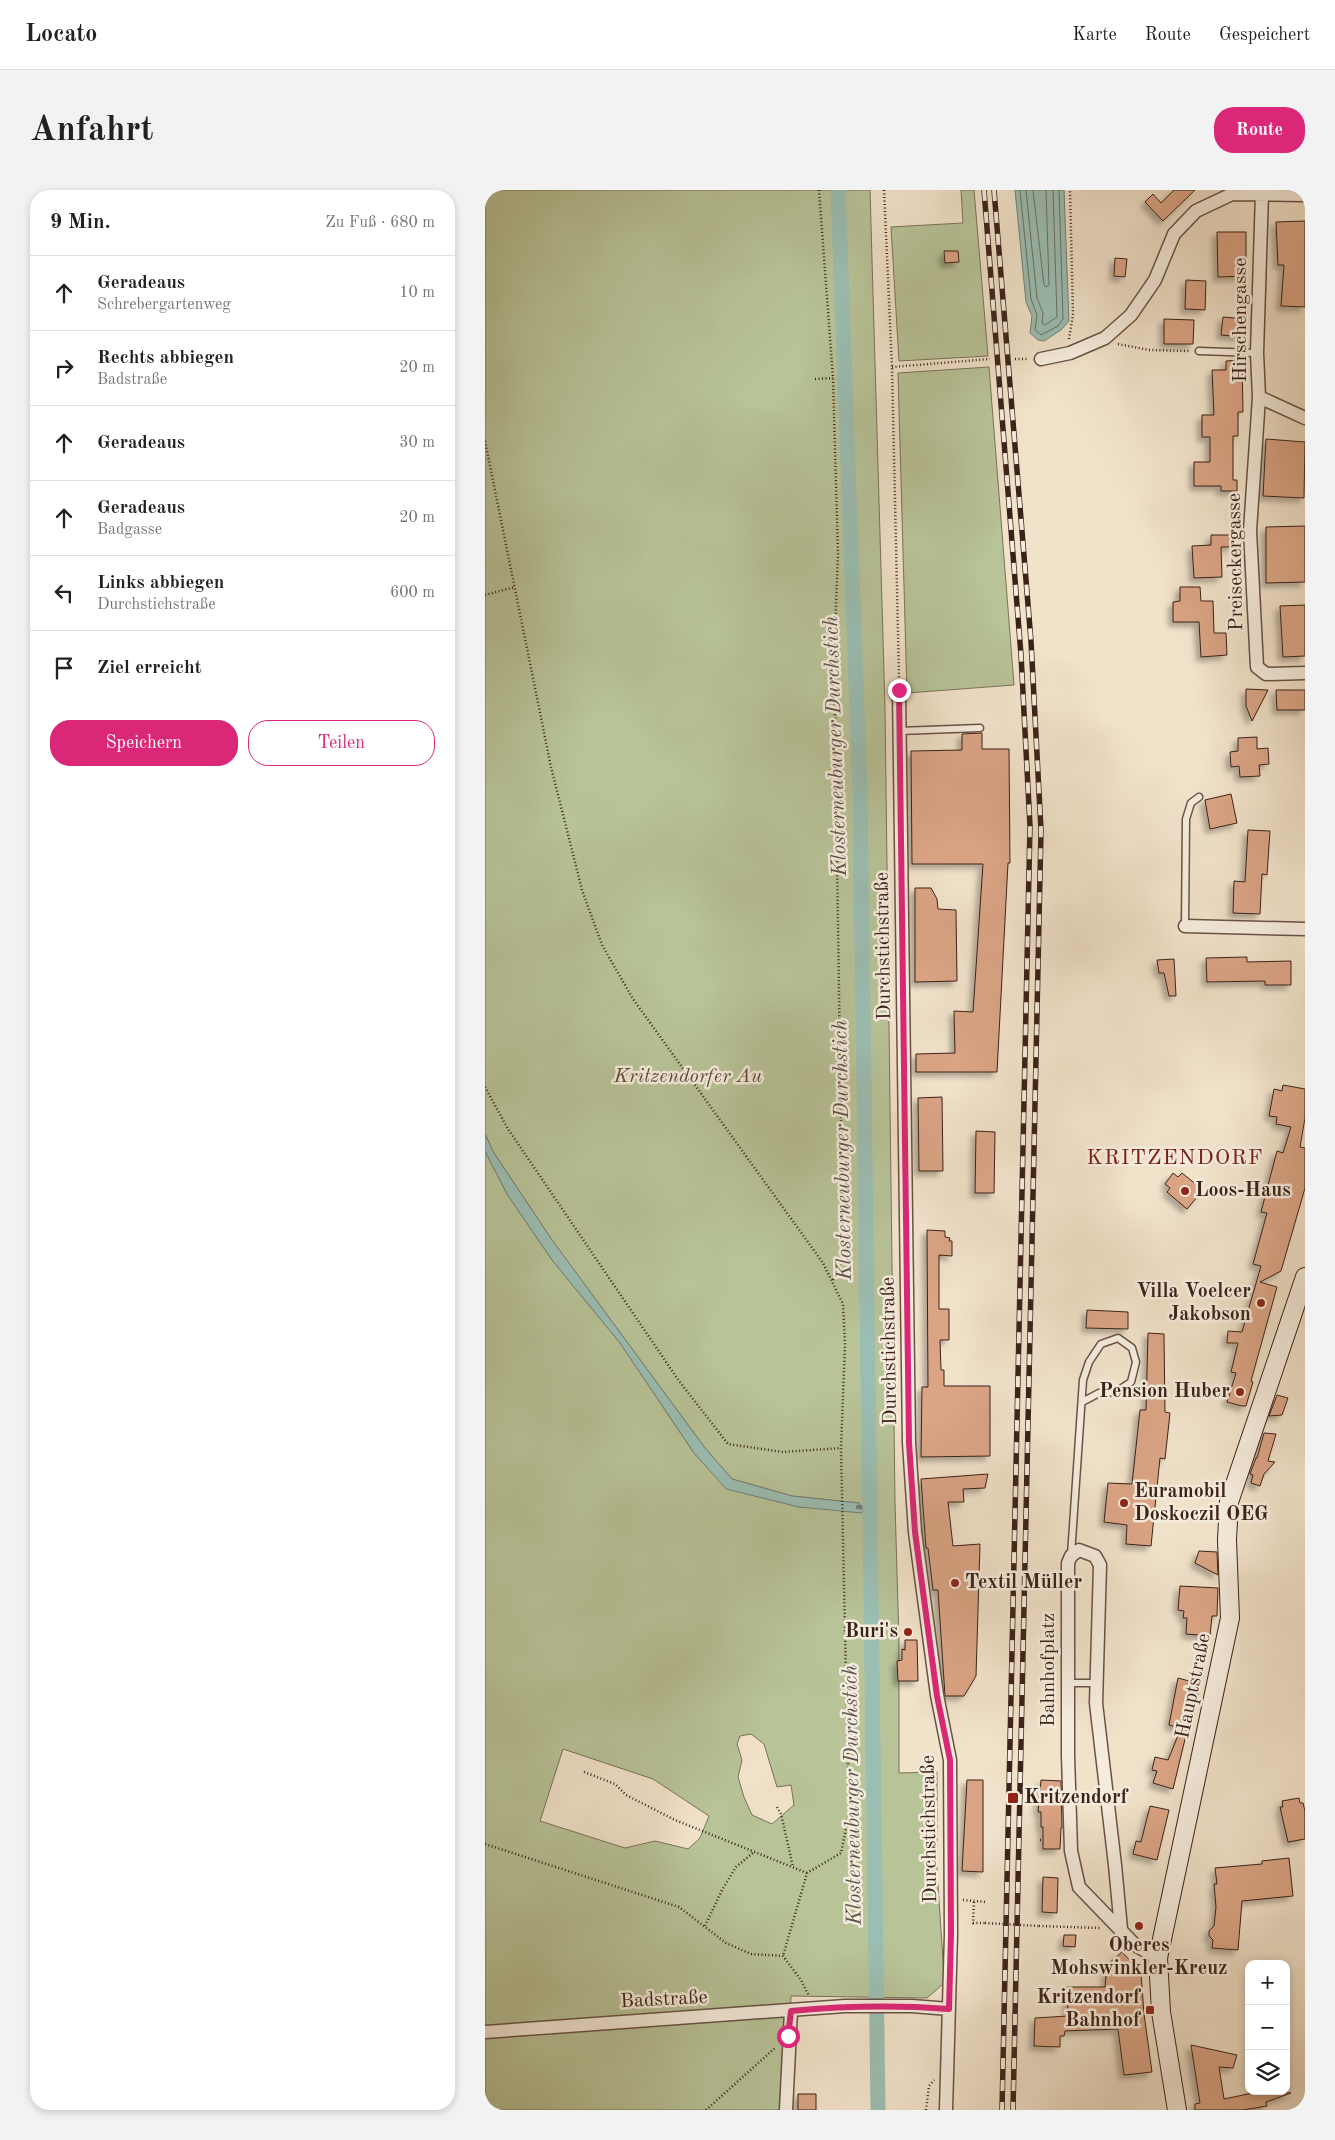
<!DOCTYPE html>
<html lang="de">
<head>
<meta charset="utf-8">
<style>
	:root { --surface:#fff; --page:#f2f2f2; --text:#202124; --muted:#757577; --line:#e0e0e0; --accent:#db2777 }
	body { margin:0; font-family:"Old Standard TT",serif; background:var(--page); color:var(--text) }
	.controls { position:absolute; right:15px; bottom:15px; display:grid; overflow:hidden; border-radius:10px; box-shadow:0 2px 8px #0003 }
	.controls button { width:45px; height:45px; display:grid; place-items:center; padding:0; border:0; border-bottom:1px solid var(--line); background:var(--surface); color:var(--text); font:25px sans-serif }
	.stop { position:absolute; width:15px; height:15px; margin:-11px; border:4px solid #db2777; border-radius:50%; background:#fff }
	.stop.end { background:#db2777; border-color:#fff; box-shadow:0 1px 5px #0008 }
	.list { margin:0; padding:0; list-style:none }
	h2 { display:flex; justify-content:space-between; align-items:center; height:65px; margin:0; padding:0 20px; font-size:21px }
	h2 small { font-size:16px; font-weight:400; color:var(--muted) }
	.list li { display:grid; grid-template-columns:32px 1fr auto; gap:15px; align-items:center; box-sizing:border-box; height:75px; padding:0 20px; border-top:1px solid var(--line) }
	.list b { display:block; font-size:19px; white-space:nowrap }
	.list p { margin:0; font-size:16px; white-space:nowrap; color:var(--muted) }
	.list em { font-size:16px; font-style:normal; color:var(--muted) }
	.actions { display:flex; gap:10px; padding:15px 20px }
	.actions a { flex:1; padding:11px 0; border:1px solid var(--accent); border-radius:20px; text-align:center; font-size:18px; color:var(--accent) }
	.actions .main { background:var(--accent); color:#fff }
	.icon { flex:none; width:28px; height:28px; fill:none; stroke:currentColor; stroke-width:2; stroke-linecap:round; stroke-linejoin:round }
	.map { position:relative; flex:none; width:820px; height:1920px; overflow:hidden; border-radius:20px }
	header { display:flex; align-items:center; gap:30px; box-sizing:border-box; height:70px; padding:0 25px; background:var(--surface); border-bottom:1px solid var(--line) }
	header strong { font-size:24px }
	nav { display:flex; gap:28px; margin-inline-start:auto; font-size:18px }
	.intro { display:flex; align-items:center; justify-content:space-between; box-sizing:border-box; height:120px; padding:0 30px }
	h1 { margin:0; font-size:35px }
	.button { padding:12px 22px; border-radius:20px; background:var(--accent); color:#fff; font-size:18px; font-weight:700 }
	main { display:flex; gap:30px; padding:0 30px }
	aside { flex:1; background:var(--surface); border-radius:20px; box-shadow:0 2px 8px #0003 }
	.map>svg:first-child { display:block }
</style>
</head>
<body>
<header>
<strong>Locato</strong>
<nav><a>Karte</a><a>Route</a><a>Gespeichert</a></nav>
</header>
<div class="intro"><h1>Anfahrt</h1><a class="button">Route</a></div>
<main>
<aside>
<h2>9 Min.<small>Zu Fuß · 680 m</small></h2>
<ul class="list">
<li><svg class="icon" aria-label="ahead" viewBox="0 0 24 24"><path d="M12 20V5M6 11l6-6 6 6"/></svg><div><b>Geradeaus</b><p>Schrebergartenweg</p></div><em>10 m</em></li>
<li><svg class="icon" aria-label="right" viewBox="0 0 24 24"><path d="M7 20v-9h11M14 6l5 5-5 5"/></svg><div><b>Rechts abbiegen</b><p>Badstraße</p></div><em>20 m</em></li>
<li><svg class="icon" aria-label="ahead" viewBox="0 0 24 24"><path d="M12 20V5M6 11l6-6 6 6"/></svg><div><b>Geradeaus</b></div><em>30 m</em></li>
<li><svg class="icon" aria-label="ahead" viewBox="0 0 24 24"><path d="M12 20V5M6 11l6-6 6 6"/></svg><div><b>Geradeaus</b><p>Badgasse</p></div><em>20 m</em></li>
<li><svg class="icon" aria-label="left" viewBox="0 0 24 24"><path d="M17 20v-9H6M10 6l-5 5 5 5"/></svg><div><b>Links abbiegen</b><p>Durchstichstraße</p></div><em>600 m</em></li>
<li><svg class="icon" aria-label="arrive" viewBox="0 0 24 24"><path d="M6 21V4h12l-3 4 3 4H6"/></svg><div><b>Ziel erreicht</b></div></li>
</ul>
<div class="actions"><a class="main">Speichern</a><a>Teilen</a></div>
</aside>
<div class="map">
<svg width="820" height="1920" viewBox="0 0 820 1920">
	<defs>
		<filter id="shadow"><feDropShadow dx="-4.5" dy="4.5" stdDeviation="2.5" flood-color="#0004"/></filter>
	</defs>
	<rect width="100%" height="100%" fill="#f1e2ca"/>
	<filter id="stains"><feTurbulence type="fractalNoise" baseFrequency=".004" numOctaves="4"/><feColorMatrix values="0 0 0 0 .2 0 0 0 0 .09 0 0 0 0 .02 0 0 0 .5 -.17"/></filter>
	<radialGradient id="worn" r=".72"><stop offset=".6" stop-color="#630" stop-opacity="0"/><stop offset="1" stop-color="#630" stop-opacity=".3"/></radialGradient>
	<path fill="#b8c398" stroke="#7a7258" fill-rule="evenodd" d="M 0,0 L 385,0 L 400,517 L 410,1312 L 414,1452 L 414,1583 L 452,1582 L 452,1680 L 459,1785 L 458,1794 L 442,1808 L 306,1806 L 301,1920 L 0,1920 L 0,961 L 22,1004 L 67,1070 L 135,1153 L 209,1263 L 241,1298 L 314,1317 L 374,1313 L 307,1306 L 247,1289 L 220,1258 L 67,1050 L 9,963 L 0,944 ZM 266,1544 L 279,1554 L 292,1597 L 306,1595 L 309,1615 L 287,1634 L 267,1625 L 259,1607 L 253,1587 L 257,1570 L 252,1554 L 255,1546 ZM 78,1559 L 168,1589 L 224,1626 L 215,1648 L 203,1659 L 170,1651 L 140,1658 L 55,1631 Z
		M 476,0 L 489,0 L 503,166 L 414,171 L 406,37 L 478,33 Z
		M 504,177 L 529,495 L 422,503 L 413,183 Z"/>
	<path fill="#9bbeb3" stroke="#758075" d="M 530,0 L 579,0 L 584,131 L 576,140 L 559,151 L 553,150 L 545,143 L 547,126 L 541,112 Z
		M 0,944 L 9,963 L 67,1050 L 220,1258 L 247,1289 L 307,1306 L 374,1313 L 378,1318 L 377,1323 L 314,1317 L 241,1299 L 209,1263 L 135,1153 L 67,1070 L 22,1004 L 0,961 Z"/>
	<g fill="none" stroke-linecap="round" stroke-linejoin="round">
		<path stroke="#6b7066" stroke-width="1" d="M 535,0 L 546,109 L 552,125 L 550,140 L 556,145 L 573,136 L 578,129 L 574,0
			M 541,0 L 552,108 L 558,123 L 557,133 L 560,135 L 572,127 L 568,0
			M 548,0 L 559,95 L 561,97 L 564,95 L 561,0"/>
		<path stroke="#758075" stroke-width="4.5" d="M 373,1317 L 385,1318"/>
		<path stroke="#9bbeb3" stroke-width="15" d="M 353,0 L 375,603 L 393,1920"/>
	</g>
	<path fill="#daa485" stroke="#3b2219" filter="url(#shadow)" d="M 689,0 L 710,0 L 678,31 L 660,12 L 668,4 L 676,13 Z
		M 820,31 L 820,117 L 796,116 L 799,75 L 793,75 L 791,32 Z
		M 732,42 L 761,42 L 761,86 L 733,87 Z
		M 459,61 L 473,61 L 474,72 L 460,73 Z
		M 630,68 L 642,69 L 640,87 L 629,86 Z
		M 701,90 L 721,91 L 720,120 L 700,119 Z
		M 738,127 L 760,129 L 758,147 L 736,145 Z
		M 679,129 L 709,130 L 708,154 L 679,154 Z
		M 757,170 L 758,222 L 753,222 L 753,246 L 748,246 L 748,290 L 752,290 L 752,301 L 736,301 L 736,296 L 709,296 L 709,272 L 725,272 L 725,247 L 717,247 L 717,225 L 729,225 L 727,180 L 741,180 L 741,171 Z
		M 781,249 L 820,252 L 819,308 L 778,306 Z
		M 820,336 L 820,392 L 781,393 L 781,337 Z
		M 726,345 L 747,345 L 747,357 L 736,357 L 737,387 L 709,388 L 707,356 L 726,355 Z
		M 695,397 L 715,397 L 716,411 L 728,411 L 729,443 L 741,443 L 742,465 L 716,467 L 714,432 L 688,432 L 688,412 L 695,411 Z
		M 820,415 L 820,466 L 798,467 L 795,416 Z
		M 761,499 L 783,500 L 767,531 L 761,516 Z
		M 791,500 L 820,500 L 820,520 L 792,520 Z
		M 497,543 L 497,559 L 524,559 L 525,673 L 523,673 L 512,882 L 431,882 L 431,864 L 470,863 L 469,821 L 488,822 L 498,674 L 427,674 L 426,561 L 477,560 L 477,544 Z
		M 772,547 L 772,559 L 783,558 L 784,574 L 774,575 L 775,586 L 755,587 L 754,576 L 746,577 L 745,562 L 753,561 L 753,548 Z
		M 746,604 L 752,633 L 725,639 L 720,610 Z
		M 763,640 L 785,641 L 782,685 L 777,684 L 775,724 L 748,723 L 749,691 L 760,692 Z
		M 430,698 L 446,698 L 452,709 L 453,719 L 471,720 L 472,791 L 430,792 Z
		M 762,767 L 762,772 L 806,771 L 806,795 L 780,795 L 780,791 L 722,792 L 721,768 Z
		M 689,769 L 691,806 L 684,806 L 679,783 L 674,783 L 672,770 Z
		M 798,895 L 820,899 L 820,928 L 815,957 L 820,958 L 820,998 L 796,1081 L 775,1092 L 792,1097 L 766,1191 L 768,1192 L 761,1216 L 757,1216 L 742,1212 L 751,1183 L 746,1182 L 753,1153 L 742,1153 L 743,1141 L 757,1142 L 776,1076 L 768,1074 L 782,1023 L 776,1022 L 792,961 L 798,963 L 806,937 L 791,934 L 792,927 L 784,926 L 789,899 L 797,901 Z
		M 457,907 L 458,981 L 434,981 L 433,908 Z
		M 491,941 L 510,942 L 509,1003 L 490,1003 Z
		M 688,983 L 693,987 L 697,983 L 718,1000 L 702,1019 L 682,1002 L 685,998 L 680,994 Z
		M 442,1040 L 460,1041 L 460,1047 L 465,1048 L 464,1051 L 467,1051 L 467,1066 L 454,1065 L 454,1119 L 464,1119 L 464,1150 L 455,1150 L 456,1180 L 459,1180 L 459,1196 L 505,1196 L 505,1266 L 436,1267 L 437,1197 L 443,1197 Z
		M 602,1120 L 643,1122 L 643,1139 L 601,1138 Z
		M 663,1143 L 679,1144 L 680,1222 L 685,1223 L 680,1269 L 675,1268 L 666,1356 L 641,1354 L 642,1335 L 619,1332 L 623,1293 L 647,1294 L 655,1220 L 661,1220 Z
		M 792,1205 L 803,1208 L 797,1225 L 784,1226 Z
		M 779,1243 L 791,1244 L 783,1271 L 790,1272 L 779,1284 L 775,1296 L 766,1293 L 768,1285 L 765,1284 L 771,1268 L 772,1268 Z
		M 503,1284 L 500,1298 L 478,1299 L 479,1312 L 463,1312 L 468,1356 L 495,1354 L 491,1486 L 479,1506 L 460,1506 L 453,1400 L 448,1400 L 443,1358 L 441,1358 L 436,1289 Z
		M 714,1361 L 732,1362 L 733,1385 L 710,1373 Z
		M 695,1396 L 733,1398 L 732,1426 L 727,1426 L 725,1446 L 701,1444 L 702,1428 L 698,1428 L 699,1421 L 693,1420 Z
		M 420,1450 L 432,1450 L 433,1491 L 413,1491 L 412,1471 L 417,1470 L 417,1459 L 420,1460 Z
		M 693,1488 L 715,1494 L 707,1534 L 706,1533 L 704,1541 L 684,1535 Z
		M 694,1543 L 701,1545 L 688,1599 L 668,1593 L 672,1581 L 667,1580 L 670,1567 L 683,1570 Z
		M 482,1590 L 498,1590 L 498,1682 L 477,1681 Z
		M 556,1590 L 576,1591 L 577,1638 L 576,1638 L 575,1659 L 558,1659 L 558,1637 L 556,1637 L 556,1622 L 553,1622 Z
		M 814,1608 L 815,1613 L 818,1613 L 820,1621 L 820,1649 L 803,1652 L 795,1617 L 798,1617 L 797,1611 Z
		M 665,1616 L 684,1620 L 672,1670 L 648,1664 L 651,1651 L 656,1652 Z
		M 804,1668 L 808,1706 L 757,1711 L 753,1760 L 727,1758 L 728,1750 L 724,1746 L 724,1741 L 729,1736 L 731,1717 L 729,1694 L 732,1694 L 730,1678 L 777,1674 L 777,1671 Z
		M 558,1687 L 573,1688 L 572,1723 L 557,1722 Z
		M 579,1745 L 591,1745 L 590,1757 L 578,1756 Z
		M 637,1762 L 656,1782 L 659,1824 L 667,1882 L 639,1885 L 633,1839 L 580,1841 L 579,1846 L 575,1846 L 575,1857 L 549,1856 L 550,1828 L 583,1826 L 582,1797 L 620,1797 L 622,1775 Z
		M 706,1855 L 752,1865 L 748,1878 L 734,1877 L 739,1909 L 777,1901 L 806,1903 L 781,1912 L 782,1916 L 758,1920 L 710,1920 L 710,1914 L 715,1913 Z
		M 313,1904 L 331,1904 L 331,1920 L 313,1920 Z"/>
	<g fill="none" stroke-linecap="round" stroke-linejoin="round">
		<defs>
			<path id="service" d="M 714,161 L 772,163
				M 414,541 L 495,538
				M 700,736 L 701,629 L 706,613 L 714,607
				M 586,1365 L 598,1190 L 604,1172 L 616,1154 L 633,1148 L 647,1158 L 651,1172 L 646,1192 L 631,1202 L 614,1203 L 597,1212
				M 583,1493 L 612,1493"/>
			<path id="minor" d="M 777,3 L 772,163 L 774,207 L 820,228
				M 556,169 L 585,163 L 620,148 L 646,125 L 670,90 L 689,44 L 711,21 L 747,4 L 820,5
				M 774,207 L 765,341 L 772,477 L 781,484 L 820,483
				M 414,500 L 424,1253 L 430,1342 L 452,1505 L 465,1570 L 466,1744 L 461,1920
				M 700,736 L 820,739
				M 636,1739 L 630,1675 L 611,1513 L 615,1375 L 610,1366 L 594,1360 L 586,1366 L 583,1373 L 583,1565 L 586,1661 L 594,1697 L 650,1755 L 673,1768
				M 0,1842 L 360,1816 L 427,1816 L 464,1819
				M 301,1920 L 306,1821"/>
			<path id="secondary" d="M 692,1920 L 676,1822 L 673,1768 L 745,1428 L 742,1350 L 744,1312 L 820,1087"/>
		</defs>
		<use href="#service" stroke="#685245" stroke-width="9"/>
		<use href="#minor" stroke="#685245" stroke-width="15"/>
		<use href="#secondary" stroke="#3b2219" stroke-width="20"/>
		<path stroke="#3b2219" stroke-width="2.5" stroke-dasharray="1 2.5" stroke-linecap="butt" d="M 334,0 L 348,188 L 353,364 L 349,465 L 358,1069 L 347,1092
			M 399,0 L 407,177 L 414,488
			M 584,149 L 588,125 L 585,0
			M 633,154 L 664,160 L 705,161
			M 530,169 L 544,169
			M 407,177 L 505,169
			M 330,189 L 348,188
			M 0,251 L 66,577 L 97,700 L 117,755 L 148,809 L 338,1073 L 358,1114 L 360,1154 L 356,1258 L 364,1624 L 356,1663 L 322,1683 L 298,1766
			M 0,405 L 30,397
			M 0,897 L 23,939 L 194,1191 L 243,1254 L 298,1262 L 356,1258
			M 99,1582 L 130,1594 L 141,1605 L 190,1630 L 322,1683
			M 292,1617 L 296,1624 L 308,1677
			M 555,1650 L 558,1650
			M 0,1654 L 194,1717 L 241,1753 L 266,1764 L 298,1766 L 316,1790 L 324,1806
			M 478,1710 L 501,1712
			M 489,1712 L 488,1733 L 500,1733
			M 220,1736 L 237,1700 L 251,1677 L 269,1662
			M 554,1736 L 615,1738
			M 221,1920 L 291,1857
			M 441,1920 L 444,1896 L 449,1890"/>
		<use href="#service" stroke="#f6ecdd" stroke-width="6"/>
		<use href="#minor" stroke="#f6ecdd" stroke-width="12"/>
		<use href="#secondary" stroke="#f6ecdd" stroke-width="18"/>
		<defs>
			<path id="rail" d="M 499,0 L 536,465 L 545,636 L 517,1920
				M 509,0 L 546,451 L 556,640 L 528,1920"/>
		</defs>
		<use href="#rail" stroke="#3b2219" stroke-width="5.5"/>
		<use href="#rail" stroke="#f6ecdd" stroke-width="4" stroke-dasharray="11" stroke-linecap="butt"/>
		<path stroke="#3b2219" stroke-width="2.5" stroke-dasharray="1 2.5" stroke-linecap="butt" d="M 500,1733 L 554,1736"/>
	</g>
	<g fill="none" stroke-linecap="round" stroke-linejoin="round">
		<path stroke="#db2777" stroke-width="6" d="M 303,1846 L 306,1821 C 359,1816 410,1815 464,1819 L 466,1744 L 465,1570 L 452,1506 L 430,1342 L 424,1253 L 414,500"/>
	</g>
	<g fill="#8f2418" stroke="#f6ecdd" stroke-width="2">
		<circle cx="700" cy="1001" r="5"/>
		<circle cx="776" cy="1113" r="5"/>
		<circle cx="755" cy="1202" r="5"/>
		<circle cx="639" cy="1313" r="5"/>
		<circle cx="470" cy="1393" r="5"/>
		<circle cx="423" cy="1442" r="5"/>
		<rect x="522" y="1602" width="12" height="12" rx="2.5"/>
		<circle cx="654" cy="1736" r="5"/>
		<rect x="660" y="1815" width="10" height="10" rx="2.5"/>
	</g>
	<g text-anchor="middle" dominant-baseline="central" stroke-width="5" stroke-linejoin="round" paint-order="stroke">
		<g font-size="20" fill="#3b2219" stroke="#f6ecdd">
			<text transform="translate(756 130) rotate(-90)">Hirschengasse</text>
			<text transform="translate(751 372) rotate(-91)">Preiseckergasse</text>
			<text transform="translate(399 756) rotate(-91)">Durchstichstraße</text>
			<text transform="translate(405 1161) rotate(-91)">Durchstichstraße</text>
			<text transform="translate(564 1480) rotate(-90)">Bahnhofplatz</text>
			<text transform="translate(709 1496) rotate(-78)">Hauptstraße</text>
			<text transform="translate(445 1639) rotate(-91)">Durchstichstraße</text>
			<text transform="translate(179 1810) rotate(-3)">Badstraße</text>
		</g>
		<g font-size="20" font-style="italic" fill="#5a4a39" stroke="#f6ecdd">
			<text x="203" y="887">Kritzendorfer Au</text>
		</g>
		<g font-size="20" font-weight="bold" fill="#3b2219" stroke="#f6ecdd" text-anchor="start">
			<text x="710" y="1001">Loos-Haus</text>
			<text x="766" y="1102" text-anchor="end">Villa Voelcer<tspan x="766" dy="23">Jakobson</tspan></text>
			<text x="745" y="1202" text-anchor="end">Pension Huber</text>
			<text x="649" y="1302">Euramobil<tspan x="649" dy="23">Doskoczil OEG</tspan></text>
			<text x="480" y="1393">Textil Müller</text>
			<text x="413" y="1442" text-anchor="end">Buri's</text>
			<text x="539" y="1608">Kritzendorf</text>
			<text x="654" y="1756" text-anchor="middle">Oberes<tspan x="654" dy="23">Mohswinkler-Kreuz</tspan></text>
			<text x="655" y="1808" text-anchor="end">Kritzendorf<tspan x="655" dy="23">Bahnhof</tspan></text>
		</g>
		<g font-size="21" font-style="italic" fill="#585147" stroke="#f6ecdd">
			<text transform="translate(351 556) rotate(-92)">Klosterneuburger Durchstich</text>
			<text transform="translate(358 960) rotate(-91)">Klosterneuburger Durchstich</text>
			<text transform="translate(368 1605) rotate(-91)">Klosterneuburger Durchstich</text>
		</g>
		<g font-size="22" letter-spacing="1" fill="#7a1f14" stroke="#f6ecdd">
			<text x="690" y="968">KRITZENDORF</text>
		</g>
	</g>
	<rect width="100%" height="100%" filter="url(#stains)"/>
	<rect width="100%" height="100%" fill="url(#worn)"/>
</svg>
<div class="controls">
<button>+</button>
<button>−</button>
<button><svg class="icon" aria-label="layers" viewBox="0 0 24 24"><path d="M12 4l9 5-9 5-9-5zM3 14l9 5 9-5"/></svg></button>
</div>
<div class="stop" style="left:303px;top:1846px"></div>
<div class="stop end" style="left:414px;top:500px"></div>
</div>
</main>
</body>
</html>
